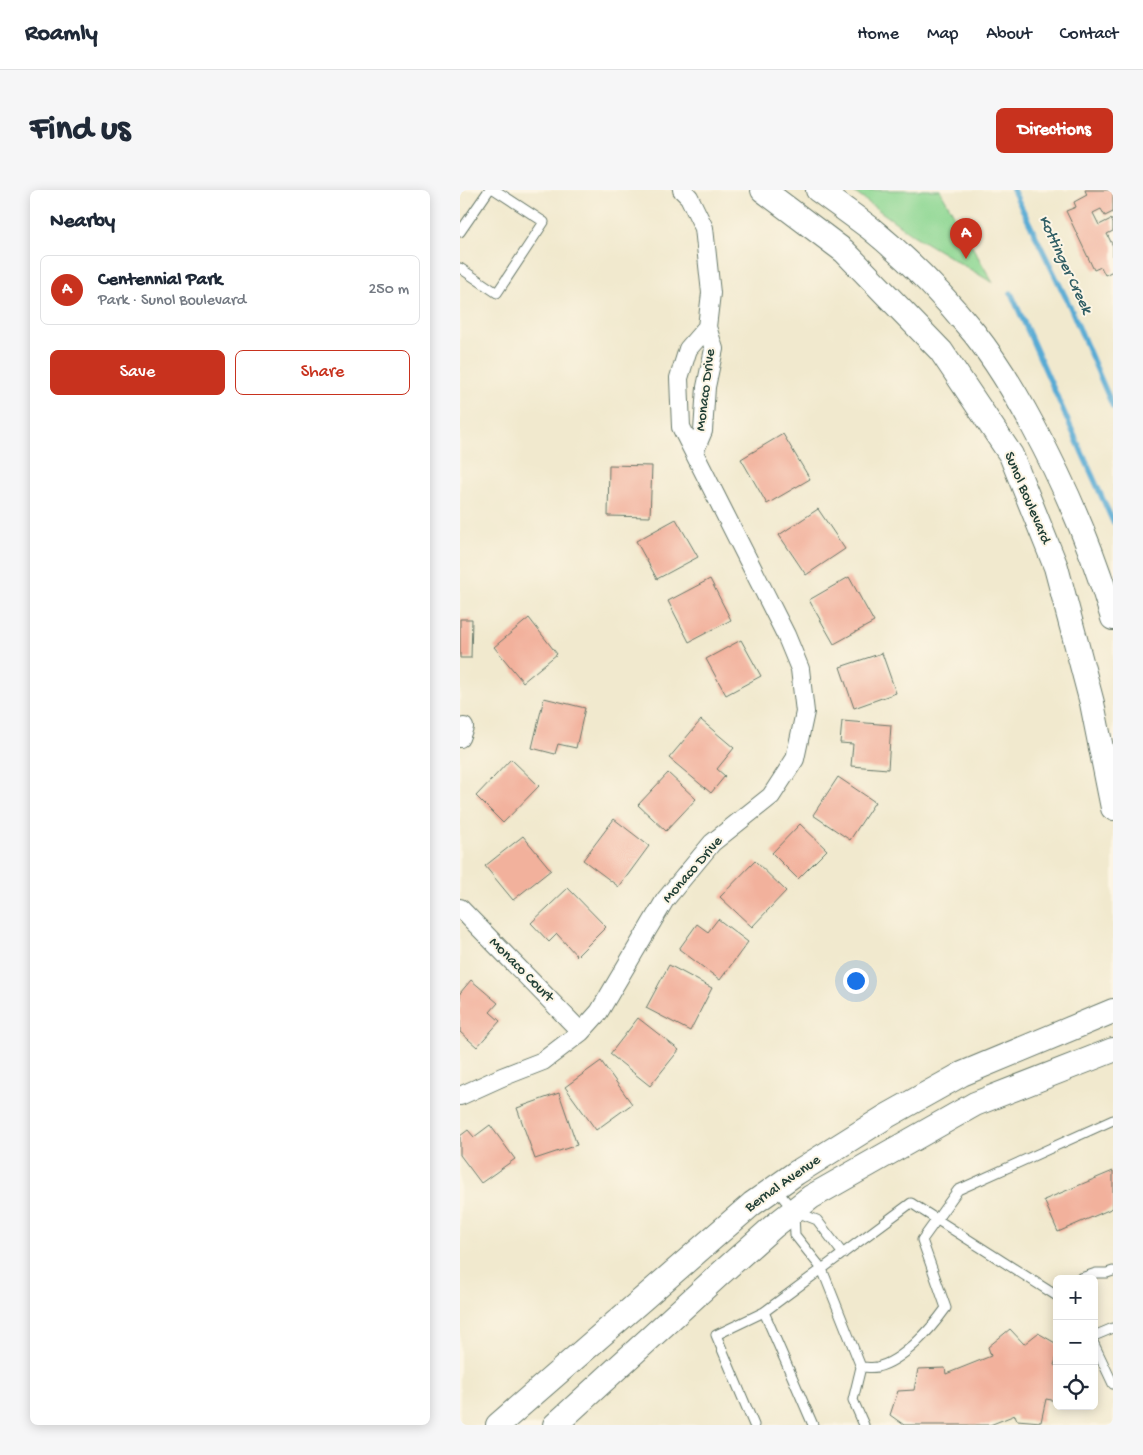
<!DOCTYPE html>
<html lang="en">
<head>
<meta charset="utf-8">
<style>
	:root { --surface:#fff; --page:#f6f6f7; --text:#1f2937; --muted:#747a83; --line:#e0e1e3; --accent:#c8321e }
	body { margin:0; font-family:"Gochi Hand",sans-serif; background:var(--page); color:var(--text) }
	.controls { position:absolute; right:15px; bottom:15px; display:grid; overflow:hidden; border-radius:8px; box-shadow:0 2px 12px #0003 }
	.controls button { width:45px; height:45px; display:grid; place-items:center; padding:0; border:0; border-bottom:1px solid var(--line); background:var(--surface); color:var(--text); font:25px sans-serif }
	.you { position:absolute; left:395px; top:790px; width:18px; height:18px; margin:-12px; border:4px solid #fff; border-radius:50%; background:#1a73e8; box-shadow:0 0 0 8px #1a73e833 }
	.badge { display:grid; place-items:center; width:32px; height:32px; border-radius:50%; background:var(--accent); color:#fff; font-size:16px; font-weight:700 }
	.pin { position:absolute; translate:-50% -41px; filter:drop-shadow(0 1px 2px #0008) }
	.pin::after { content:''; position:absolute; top:26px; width:18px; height:15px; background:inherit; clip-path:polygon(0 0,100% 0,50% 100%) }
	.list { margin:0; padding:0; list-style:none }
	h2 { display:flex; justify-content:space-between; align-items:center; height:65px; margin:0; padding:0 20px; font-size:21px }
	h2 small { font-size:16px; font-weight:400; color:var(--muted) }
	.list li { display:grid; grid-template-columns:32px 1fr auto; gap:15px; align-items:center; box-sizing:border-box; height:70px; margin:0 10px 10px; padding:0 10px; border:1px solid var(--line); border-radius:8px }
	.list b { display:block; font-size:19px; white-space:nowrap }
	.list p { margin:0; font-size:16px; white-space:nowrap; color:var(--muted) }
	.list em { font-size:16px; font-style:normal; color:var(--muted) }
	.actions { display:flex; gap:10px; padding:15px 20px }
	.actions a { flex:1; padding:11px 0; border:1px solid var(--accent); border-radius:8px; text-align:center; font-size:18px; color:var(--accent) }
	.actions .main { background:var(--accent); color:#fff }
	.icon { flex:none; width:28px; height:28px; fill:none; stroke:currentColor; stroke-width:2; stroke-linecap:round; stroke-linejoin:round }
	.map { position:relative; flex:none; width:653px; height:1235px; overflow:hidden; border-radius:8px }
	header { display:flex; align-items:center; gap:30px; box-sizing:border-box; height:70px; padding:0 25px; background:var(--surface); border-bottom:1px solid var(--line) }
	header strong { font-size:24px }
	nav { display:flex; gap:28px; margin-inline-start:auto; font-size:18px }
	.intro { display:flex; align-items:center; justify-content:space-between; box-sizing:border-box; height:120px; padding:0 30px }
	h1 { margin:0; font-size:35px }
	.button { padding:12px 22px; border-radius:8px; background:var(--accent); color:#fff; font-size:18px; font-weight:700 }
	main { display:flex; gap:30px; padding:0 30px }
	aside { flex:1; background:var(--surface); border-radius:8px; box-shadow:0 2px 12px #0003 }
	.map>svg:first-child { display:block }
</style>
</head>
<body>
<header>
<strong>Roamly</strong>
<nav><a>Home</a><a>Map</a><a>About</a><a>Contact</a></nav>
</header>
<div class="intro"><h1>Find us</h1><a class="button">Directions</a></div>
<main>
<aside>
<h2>Nearby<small></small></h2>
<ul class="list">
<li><span class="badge">A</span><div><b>Centennial Park</b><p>Park · Sunol Boulevard</p></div><em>250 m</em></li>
</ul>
<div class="actions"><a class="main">Save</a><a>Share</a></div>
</aside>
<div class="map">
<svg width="653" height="1235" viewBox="0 0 653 1235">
	<rect width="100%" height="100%" fill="#fcf5e5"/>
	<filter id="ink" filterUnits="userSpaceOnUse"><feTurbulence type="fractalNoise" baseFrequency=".02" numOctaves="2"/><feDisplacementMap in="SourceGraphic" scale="10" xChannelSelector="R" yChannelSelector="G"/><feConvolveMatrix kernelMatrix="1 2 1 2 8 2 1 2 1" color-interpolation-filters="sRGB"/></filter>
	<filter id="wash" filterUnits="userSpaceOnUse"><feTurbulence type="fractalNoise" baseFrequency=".0096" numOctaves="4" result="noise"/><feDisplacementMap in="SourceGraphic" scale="20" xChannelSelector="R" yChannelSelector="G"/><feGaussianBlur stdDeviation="1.12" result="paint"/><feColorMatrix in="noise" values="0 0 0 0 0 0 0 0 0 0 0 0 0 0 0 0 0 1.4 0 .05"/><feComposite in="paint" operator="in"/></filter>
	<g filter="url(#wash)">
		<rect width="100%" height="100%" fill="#f1e9ce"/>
		<path fill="#8dd793" stroke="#568a64" d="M 391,0 L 480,0 L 533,93 L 453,45 Z"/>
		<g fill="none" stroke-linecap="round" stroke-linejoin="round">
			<path stroke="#59abd4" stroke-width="5.5" d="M 553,0 L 608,112 L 653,217
				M 551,103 L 653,332"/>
		</g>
		<g id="blocks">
			<path fill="#f2b19c" d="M 625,0 L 653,0 L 653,22 L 645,26 L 641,19 L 633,23 L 639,35 L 651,29 L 653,33 L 653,41 L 647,44 L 653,56 L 653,81 L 645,85 L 641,77 L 634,80 L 606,21 L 616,17 L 614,12 L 627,5 Z
				M 323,244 L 350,289 L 307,314 L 281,269 Z
				M 149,275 L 192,276 L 190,327 L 148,326 Z
				M 358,319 L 385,359 L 346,385 L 319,345 Z
				M 216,329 L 238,367 L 197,389 L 176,351 Z
				M 389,387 L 414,432 L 374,454 L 349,410 Z
				M 250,389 L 271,430 L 229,452 L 208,411 Z
				M 69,428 L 97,464 L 63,492 L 34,457 Z
				M 0,429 L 12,429 L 11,468 L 0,468 Z
				M 281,450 L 301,486 L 266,505 L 246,469 Z
				M 422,463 L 436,503 L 394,518 L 380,477 Z
				M 84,508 L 125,518 L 116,558 L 98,554 L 95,564 L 72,558 Z
				M 241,530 L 274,558 L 257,579 L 265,586 L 251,603 L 209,568 Z
				M 382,531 L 431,535 L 428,579 L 391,576 L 393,554 L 380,553 Z
				M 51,569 L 79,596 L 43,633 L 16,606 Z
				M 208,583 L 236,609 L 206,641 L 178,615 Z
				M 378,587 L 415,612 L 390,650 L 353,625 Z
				M 154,629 L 189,656 L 159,697 L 123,670 Z
				M 340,634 L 367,660 L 338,689 L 312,663 Z
				M 63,646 L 91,680 L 53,710 L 25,676 Z
				M 295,671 L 326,701 L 292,737 L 260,707 Z
				M 108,698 L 146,737 L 117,766 L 97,744 L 89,752 L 71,733 Z
				M 258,729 L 288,752 L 260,790 L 219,759 L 237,734 L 248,742 Z
				M 209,775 L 252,798 L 230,841 L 186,818 Z
				M 11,790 L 38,813 L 30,822 L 40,831 L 17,857 L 0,842 L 0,803 Z
				M 178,828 L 219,860 L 190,896 L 150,864 Z
				M 141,871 L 172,914 L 136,940 L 105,897 Z
				M 99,903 L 117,955 L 75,969 L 57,918 Z
				M 30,935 L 55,969 L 21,993 L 0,965 L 0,946 L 8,940 L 14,947 Z
				M 653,981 L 653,1018 L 598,1042 L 584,1010 Z
				M 550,1139 L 564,1154 L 578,1143 L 597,1154 L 597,1166 L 594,1175 L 597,1177 L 597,1211 L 586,1209 L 581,1232 L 557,1230 L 555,1225 L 530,1235 L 444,1235 L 430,1225 L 438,1201 L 454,1200 L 458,1179 L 485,1178 L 486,1184 L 531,1166 L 528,1157 Z"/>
		</g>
	</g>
	<g filter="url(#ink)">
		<use href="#blocks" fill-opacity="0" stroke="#68796a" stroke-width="1"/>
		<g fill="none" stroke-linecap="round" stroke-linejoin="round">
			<defs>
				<path id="service" d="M 0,42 L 29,0
					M 0,78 L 37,103 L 84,32 L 35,0
					M 315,998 L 334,1021 L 357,1030 L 383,1064
					M 334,1024 L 335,1045 L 362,1079 L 401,1177 L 393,1210 L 404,1235
					M 618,1089 L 636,1083 L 647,1083 L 653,1081
					M 304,1122 L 353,1235
					M 634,1146 L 653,1138
					M 634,1154 L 653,1194
					M 401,1177 C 406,1177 412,1178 417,1177 C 443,1171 471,1139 486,1118 L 462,1050 L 498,1000 L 653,930
					M 294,1235 L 256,1145 L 304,1122 L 451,1013 L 597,1106"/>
				<path id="minor" d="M 222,0 L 229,7 L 244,38 L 251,103 L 247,137 L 254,159 L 246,197 L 243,241 L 234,262
					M 0,548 L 4,537
					M 0,718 L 121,842
					M 0,906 L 42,887 L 83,871 L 121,842 L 139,822 L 205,710 L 252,653 L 311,606 L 335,569 L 345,522 L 340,479 L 326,445 L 221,237 L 219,188 L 228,159 L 247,137"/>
				<path id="secondary" d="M 303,0 L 384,61 L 481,161 L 551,265 L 596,377 L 632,513 L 653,618
					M 358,0 C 376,13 393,25 410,38 C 447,68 484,106 514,143 C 537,172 556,204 573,236 C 606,297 633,361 653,428
					M 38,1235 L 292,1014 L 336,983 L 427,926 L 502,884 L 653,821
					M 95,1235 L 260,1084 L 314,1036 L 351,1007 L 515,914 L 653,860"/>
			</defs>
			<use href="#service" stroke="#68796a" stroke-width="11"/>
			<use href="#minor" stroke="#68796a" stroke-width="20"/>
			<use href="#secondary" stroke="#68796a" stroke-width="26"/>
			<use href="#service" stroke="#fff" stroke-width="9"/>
			<use href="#minor" stroke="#fff" stroke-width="18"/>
			<use href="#secondary" stroke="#fff" stroke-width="24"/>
		</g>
	</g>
	<g text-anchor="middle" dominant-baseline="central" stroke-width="4" stroke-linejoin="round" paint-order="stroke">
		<g font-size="15" fill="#1f3d34" stroke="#fcf5e5">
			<text transform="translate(246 200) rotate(-83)">Monaco Drive</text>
			<text transform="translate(567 308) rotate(67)">Sunol Boulevard</text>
			<text transform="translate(233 680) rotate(-49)">Monaco Drive</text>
			<text transform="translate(61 780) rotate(45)">Monaco Court</text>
			<text transform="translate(323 994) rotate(-35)">Bernal Avenue</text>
		</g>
		<g font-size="16" font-style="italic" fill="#305e64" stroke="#fcf5e5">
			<text transform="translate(604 75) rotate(65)">Kottinger Creek</text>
		</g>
	</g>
</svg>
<div class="controls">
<button>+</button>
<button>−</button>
<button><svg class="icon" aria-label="locate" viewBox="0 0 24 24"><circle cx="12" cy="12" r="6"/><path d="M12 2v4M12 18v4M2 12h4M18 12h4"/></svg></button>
</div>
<div class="you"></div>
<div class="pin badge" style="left:506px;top:69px">A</div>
</div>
</main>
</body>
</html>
